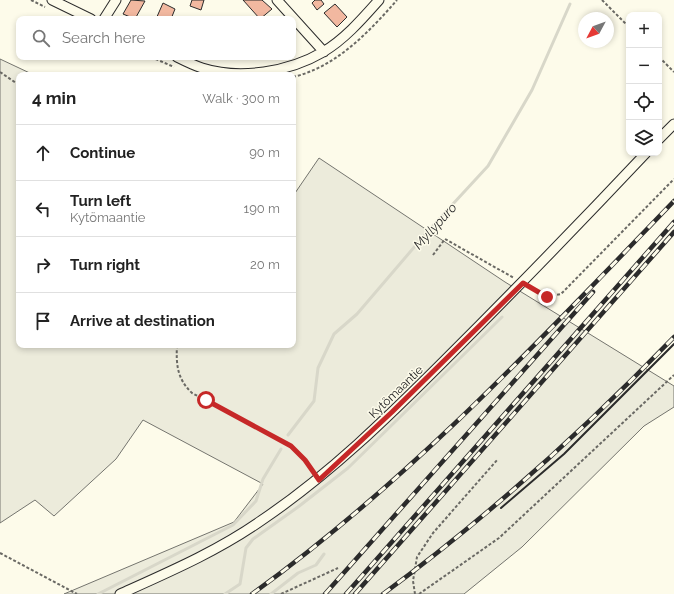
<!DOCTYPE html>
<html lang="en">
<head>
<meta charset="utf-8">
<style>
	:root { --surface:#fff; --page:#f6f6f6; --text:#222; --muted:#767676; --line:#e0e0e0 }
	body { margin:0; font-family:Raleway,sans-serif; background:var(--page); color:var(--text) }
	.controls { position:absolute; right:12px; top:12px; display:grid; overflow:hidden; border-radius:8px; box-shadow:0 2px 6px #0003 }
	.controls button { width:36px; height:36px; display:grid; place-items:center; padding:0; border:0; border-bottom:1px solid var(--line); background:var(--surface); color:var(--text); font:20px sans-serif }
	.compass { position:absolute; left:578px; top:12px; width:36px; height:36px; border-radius:50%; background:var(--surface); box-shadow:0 2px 6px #0003; rotate:229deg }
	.stop { position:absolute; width:12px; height:12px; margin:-9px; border:3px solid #c62828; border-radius:50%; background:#fff }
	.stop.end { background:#c62828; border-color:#fff; box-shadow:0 1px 4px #0008 }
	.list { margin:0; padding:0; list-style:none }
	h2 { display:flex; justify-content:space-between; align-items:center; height:52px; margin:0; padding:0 16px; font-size:17px }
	h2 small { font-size:13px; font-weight:400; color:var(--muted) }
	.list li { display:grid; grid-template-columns:26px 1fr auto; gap:12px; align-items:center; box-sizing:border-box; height:56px; padding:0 16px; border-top:1px solid var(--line) }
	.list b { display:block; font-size:15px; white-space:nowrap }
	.list p { margin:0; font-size:13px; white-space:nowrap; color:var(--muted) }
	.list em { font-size:13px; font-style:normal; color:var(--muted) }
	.icon { flex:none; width:22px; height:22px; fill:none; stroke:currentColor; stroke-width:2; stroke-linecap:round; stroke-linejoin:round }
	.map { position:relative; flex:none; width:674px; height:594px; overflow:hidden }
	.search { position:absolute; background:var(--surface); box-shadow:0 2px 6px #0003; left:16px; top:16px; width:280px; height:44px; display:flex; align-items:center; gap:10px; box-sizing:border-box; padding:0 14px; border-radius:8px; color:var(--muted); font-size:15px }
	.panel { position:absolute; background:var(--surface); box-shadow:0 2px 6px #0003; left:16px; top:72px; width:280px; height:276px; border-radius:8px }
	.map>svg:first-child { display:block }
</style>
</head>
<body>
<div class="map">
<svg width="674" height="594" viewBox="0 0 674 594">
	<rect width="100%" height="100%" fill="#fdfbea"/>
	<path fill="#ecebdb" stroke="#74746e" d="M 0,59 L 34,75 L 19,75 L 19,345 L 293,345 L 293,196 L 319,158 L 505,282 L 674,386 L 674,407 L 644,426 L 522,547 L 464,594 L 64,594 L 234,522 L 263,484 L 143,420 L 116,459 L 54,516 L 35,500 L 0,523 Z"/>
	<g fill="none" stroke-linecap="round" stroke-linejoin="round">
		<path stroke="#d8d7c9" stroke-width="3" d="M 288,435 L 314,401 L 318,368 L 334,334 L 357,314 L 428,231 L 488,166 L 532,90 L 570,4
			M 98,594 L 233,525 L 256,501 L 263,479 L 281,449
			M 225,594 L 240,584 L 246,548 L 253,539 L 298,507 L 348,468 L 502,317
			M 271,594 L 298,573 L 316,565 L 324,554"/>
	</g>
	<path fill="#f2b8a0" stroke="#2b2b2b" d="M 131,0 L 145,1 L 135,19 L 123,14 Z
		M 192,0 L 204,0 L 201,10 L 190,6 Z
		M 243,0 L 262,0 L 272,9 L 260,19 Z
		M 315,0 L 321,0 L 324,4 L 317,10 L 312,3 Z
		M 163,3 L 175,9 L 171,19 L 156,19 Z
		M 335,4 L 347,17 L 337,27 L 324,13 Z"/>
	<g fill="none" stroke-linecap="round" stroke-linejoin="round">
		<defs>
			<path id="street" d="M 52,0 L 91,19
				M 277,0 L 324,52
				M 104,19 L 116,0
				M 177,57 C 185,61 193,65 202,68 C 240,80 289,72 323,52 C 345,39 363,18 379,0
				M 659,139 L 674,124
				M 120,594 C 169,572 218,551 262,520 C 330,474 387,418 445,360 C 513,292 580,223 646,153"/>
		</defs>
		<use href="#street" stroke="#2b2b2b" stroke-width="11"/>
		<path stroke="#6a6964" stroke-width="2" stroke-dasharray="3 2" stroke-linecap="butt" d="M 31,0 L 45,7
			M 602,0 L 629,27
			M 151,57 L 174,67
			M 659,57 L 674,72
			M 0,72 L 19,85
			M 293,77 C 336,67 369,32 397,0
			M 433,255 L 445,239 L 514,278
			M 530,287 L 547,297 L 561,294 L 674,179
			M 177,345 C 176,364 177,379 192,393 L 291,446 L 305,460 L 313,471
			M 0,553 L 77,594
			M 281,594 L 338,568
			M 415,594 L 413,581 L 417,557 L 433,533 L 498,459
			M 419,594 L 499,538 L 674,375"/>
		<use href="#street" stroke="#fdfbea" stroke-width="9"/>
		<defs>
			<path id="rail" d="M 252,594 C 409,481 541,339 674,201
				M 325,594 L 593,292
				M 346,594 L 674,222
				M 355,594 L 674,232
				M 383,594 C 488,517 584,430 674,337"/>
		</defs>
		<use href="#rail" stroke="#2b2b2b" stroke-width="4.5"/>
		<use href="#rail" stroke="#fdfbea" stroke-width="3" stroke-dasharray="9" stroke-linecap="butt"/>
		<path stroke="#2b2b2b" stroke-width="2" d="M 501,508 L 564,454 L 674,344"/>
	</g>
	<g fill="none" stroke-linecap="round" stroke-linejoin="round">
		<path stroke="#c62828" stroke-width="5" d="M 206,400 L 291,446 L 305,460 L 319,480 L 392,412 L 523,283 L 547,297"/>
	</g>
	<g text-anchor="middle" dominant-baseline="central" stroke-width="3" stroke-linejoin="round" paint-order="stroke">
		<g font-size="12" fill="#2b2b2b" stroke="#fdfbea">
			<text transform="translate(396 392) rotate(-44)">Kytömaantie</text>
		</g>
		<g font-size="13" font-style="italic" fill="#2b2b2b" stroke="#fdfbea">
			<text transform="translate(435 226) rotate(-48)">Myllypuro</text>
		</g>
	</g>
</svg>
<div class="controls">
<button>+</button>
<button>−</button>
<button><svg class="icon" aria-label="locate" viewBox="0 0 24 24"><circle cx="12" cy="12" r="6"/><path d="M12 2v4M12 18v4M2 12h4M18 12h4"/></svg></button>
<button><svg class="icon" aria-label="layers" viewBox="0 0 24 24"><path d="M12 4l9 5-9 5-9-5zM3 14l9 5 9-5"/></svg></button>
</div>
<svg class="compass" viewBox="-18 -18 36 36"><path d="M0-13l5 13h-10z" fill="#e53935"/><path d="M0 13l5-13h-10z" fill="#767676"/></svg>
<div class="stop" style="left:206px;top:400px"></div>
<div class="stop end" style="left:547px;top:297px"></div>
<div class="search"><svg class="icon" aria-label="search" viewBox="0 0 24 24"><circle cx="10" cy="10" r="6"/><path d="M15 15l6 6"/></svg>Search here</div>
<section class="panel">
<h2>4 min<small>Walk · 300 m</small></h2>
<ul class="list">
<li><svg class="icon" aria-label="ahead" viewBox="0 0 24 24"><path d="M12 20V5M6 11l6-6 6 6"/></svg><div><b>Continue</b></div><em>90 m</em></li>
<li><svg class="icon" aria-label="left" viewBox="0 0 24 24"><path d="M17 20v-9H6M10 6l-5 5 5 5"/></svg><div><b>Turn left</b><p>Kytömaantie</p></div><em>190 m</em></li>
<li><svg class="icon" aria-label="right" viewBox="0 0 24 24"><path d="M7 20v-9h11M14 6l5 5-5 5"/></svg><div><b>Turn right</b></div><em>20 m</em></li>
<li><svg class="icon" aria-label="arrive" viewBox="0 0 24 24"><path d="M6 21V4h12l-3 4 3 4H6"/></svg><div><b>Arrive at destination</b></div></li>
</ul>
</section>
</div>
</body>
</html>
